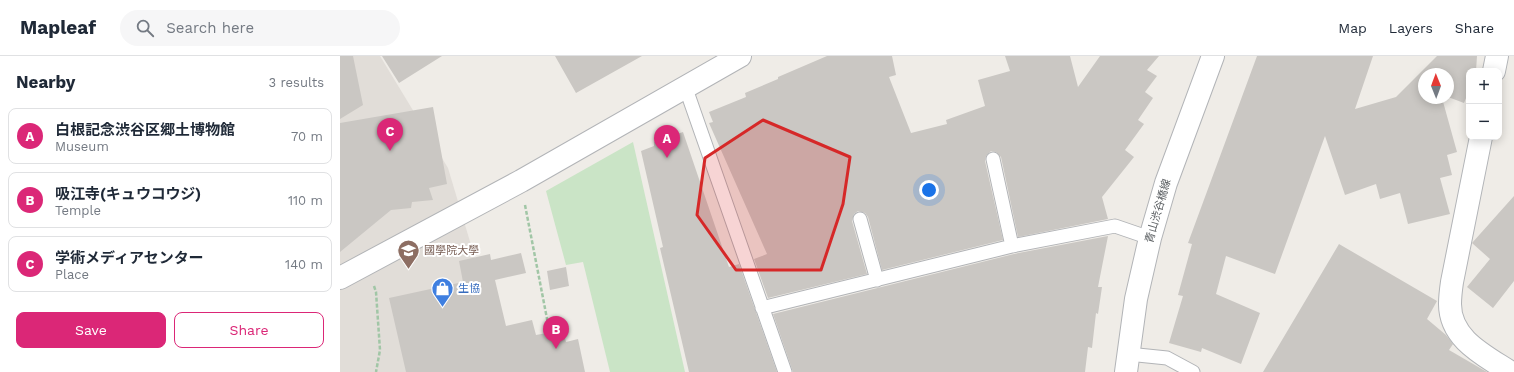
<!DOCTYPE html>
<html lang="en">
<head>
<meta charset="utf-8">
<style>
	:root { --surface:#fff; --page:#f6f6f7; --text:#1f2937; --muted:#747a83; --line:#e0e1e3; --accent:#db2777 }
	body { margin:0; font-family:"Work Sans","Noto Sans JP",sans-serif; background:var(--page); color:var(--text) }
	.controls { position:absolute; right:12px; top:12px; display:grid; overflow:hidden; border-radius:8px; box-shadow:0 2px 10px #0003 }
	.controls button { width:36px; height:36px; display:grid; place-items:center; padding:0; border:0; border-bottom:1px solid var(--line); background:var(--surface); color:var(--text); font:20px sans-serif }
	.compass { position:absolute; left:1078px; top:12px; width:36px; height:36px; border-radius:50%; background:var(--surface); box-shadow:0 2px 10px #0003; rotate:359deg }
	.you { position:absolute; left:589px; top:134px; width:14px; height:14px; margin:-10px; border:3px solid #fff; border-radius:50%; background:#1a73e8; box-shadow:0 0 0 6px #1a73e833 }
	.badge { display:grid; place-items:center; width:26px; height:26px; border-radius:50%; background:var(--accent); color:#fff; font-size:13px; font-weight:700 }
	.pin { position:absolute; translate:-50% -33px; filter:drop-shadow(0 1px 2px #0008) }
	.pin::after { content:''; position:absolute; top:21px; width:14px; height:12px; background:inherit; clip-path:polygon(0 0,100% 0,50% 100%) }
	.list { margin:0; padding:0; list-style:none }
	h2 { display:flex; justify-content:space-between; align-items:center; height:52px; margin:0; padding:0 16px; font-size:17px }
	h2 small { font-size:13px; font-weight:400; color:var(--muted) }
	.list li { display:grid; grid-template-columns:26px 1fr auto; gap:12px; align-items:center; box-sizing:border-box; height:56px; margin:0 8px 8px; padding:0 8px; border:1px solid var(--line); border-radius:8px }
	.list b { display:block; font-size:15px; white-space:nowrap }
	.list p { margin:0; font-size:13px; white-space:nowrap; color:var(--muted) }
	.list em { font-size:13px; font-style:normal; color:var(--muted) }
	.actions { display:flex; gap:8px; padding:12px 16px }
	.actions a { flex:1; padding:9px 0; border:1px solid var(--accent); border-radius:8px; text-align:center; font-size:14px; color:var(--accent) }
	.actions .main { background:var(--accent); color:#fff }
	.icon { flex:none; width:22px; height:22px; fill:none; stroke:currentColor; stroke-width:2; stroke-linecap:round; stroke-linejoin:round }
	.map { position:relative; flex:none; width:1174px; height:316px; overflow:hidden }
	header { display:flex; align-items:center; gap:24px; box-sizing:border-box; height:56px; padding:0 20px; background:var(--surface); border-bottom:1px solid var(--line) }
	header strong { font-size:19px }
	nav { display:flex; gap:22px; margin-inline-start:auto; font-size:14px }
	.search { width:280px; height:36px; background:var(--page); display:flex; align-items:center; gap:10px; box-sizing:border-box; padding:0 14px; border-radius:22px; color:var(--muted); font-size:15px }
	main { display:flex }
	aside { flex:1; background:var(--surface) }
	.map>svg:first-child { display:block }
</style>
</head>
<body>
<header>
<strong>Mapleaf</strong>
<div class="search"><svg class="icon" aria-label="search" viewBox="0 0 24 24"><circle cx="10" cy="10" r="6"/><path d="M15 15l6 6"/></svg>Search here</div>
<nav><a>Map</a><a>Layers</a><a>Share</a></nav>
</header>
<main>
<aside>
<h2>Nearby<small>3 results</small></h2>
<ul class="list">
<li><span class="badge">A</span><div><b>白根記念渋谷区郷土博物館</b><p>Museum</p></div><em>70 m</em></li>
<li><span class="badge">B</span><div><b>吸江寺(キュウコウジ)</b><p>Temple</p></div><em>110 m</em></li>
<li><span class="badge">C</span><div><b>学術メディアセンター</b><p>Place</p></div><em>140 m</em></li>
</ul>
<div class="actions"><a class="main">Save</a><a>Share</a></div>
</aside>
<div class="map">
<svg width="1174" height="316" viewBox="0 0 1174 316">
	<rect width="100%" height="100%" fill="#efece7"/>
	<path fill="#e1ddd8" d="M 0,0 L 40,0 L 108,112 L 169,316 L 0,316 Z"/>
	<path fill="#cae4c6" d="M 293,86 L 345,316 L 270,316 L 243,206 L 226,209 L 206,135 Z"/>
	<path fill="#cac7c3" d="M 0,0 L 13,0 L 23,49 L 0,63 Z
		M 42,0 L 102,0 L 59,27 Z
		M 215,0 L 302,0 L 236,37 Z
		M 487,0 L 552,0 L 556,19 L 549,21 L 571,77 L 607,68 L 606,64 L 645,50 L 638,24 L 670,15 L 665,0 L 730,0 L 738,31 L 760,0 L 819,0 L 807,14 L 817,20 L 805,36 L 813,42 L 798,64 L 804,68 L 785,94 L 794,101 L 762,141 L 768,163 L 678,181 L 661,101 L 656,96 L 651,95 L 646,100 L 645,105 L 663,184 L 542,214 L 528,161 L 525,157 L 518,155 L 514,158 L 512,165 L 527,218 L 428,242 L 414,203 L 427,198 L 369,67 L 373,66 L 369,56 L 406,41 L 405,37 L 438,23 L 438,21 Z
		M 917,0 L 1033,0 L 1015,53 L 1056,41 L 1097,0 L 1137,0 L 1136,15 L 1129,15 L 1129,35 L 1124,47 L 1108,41 L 1108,18 L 1084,18 L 1084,42 L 1102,42 L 1117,96 L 1107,99 L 1112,119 L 1100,122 L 1110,158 L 1068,168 L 1060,137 L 1040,143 L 1036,128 L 1005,139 L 985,80 L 935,218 L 886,200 L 876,238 L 920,257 L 901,308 L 862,292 L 861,296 L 829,287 L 843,240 L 838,239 L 852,188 L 848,187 Z
		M 93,51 L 107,128 L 89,132 L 93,144 L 72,146 L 71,152 L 51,154 L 0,196 L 0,67 Z
		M 343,76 L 389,211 L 399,208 L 437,316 L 349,316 L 320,192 L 323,191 L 301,95 L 314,90 L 314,86 Z
		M 1174,140 L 1174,225 L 1153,252 L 1127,231 L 1150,203 L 1132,187 Z
		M 768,180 L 758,231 L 762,231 L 758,258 L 756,257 L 752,292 L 748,291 L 745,316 L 453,316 L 433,258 L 674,198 Z
		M 999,188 L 1097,245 L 1087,263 L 1106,279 L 1113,288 L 1109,294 L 1147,316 L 923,316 Z
		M 181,197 L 186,217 L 155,224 L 166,270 L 192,264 L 196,279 L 223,274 L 226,286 L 238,283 L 245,316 L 66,316 L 49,242 L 123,226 L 119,205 L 150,198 L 151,204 Z
		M 226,211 L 229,230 L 210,234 L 207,215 Z"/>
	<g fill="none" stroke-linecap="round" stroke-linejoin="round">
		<defs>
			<path id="service" d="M 345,30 L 445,316
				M 653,103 L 672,190
				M 520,163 L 537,224
				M 422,252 L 672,190 L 775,170 L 810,182
				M 788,298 L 827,302 L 853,316"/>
			<path id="minor" d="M 1154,15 L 1157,0
				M 1141,81 L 1112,226 C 1111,233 1110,241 1110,248 C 1110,283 1144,299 1170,316"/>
			<path id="tertiary" d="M 0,222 L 181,125 L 400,0
				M 786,316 L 796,243 L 810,182 L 826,127 L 873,0"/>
		</defs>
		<use href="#service" stroke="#b2b4b7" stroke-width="15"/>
		<use href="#minor" stroke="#b2b4b7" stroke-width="24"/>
		<use href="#tertiary" stroke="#b2b4b7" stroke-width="24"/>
		<path stroke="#a1c6a6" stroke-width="2.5" stroke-dasharray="4 2" stroke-linecap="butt" d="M 185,149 L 209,273
			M 34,230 L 36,236 L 40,294 L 36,316"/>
		<use href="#service" stroke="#fff" stroke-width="13"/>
		<use href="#minor" stroke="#fff" stroke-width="22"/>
		<use href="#tertiary" stroke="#fff" stroke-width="22"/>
	</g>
	<path fill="#d62828" fill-opacity="0.2" stroke="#d62828" stroke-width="3" stroke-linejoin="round" d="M 423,64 L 510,101 L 503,148 L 481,214 L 396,214 L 357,159 L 365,102 Z"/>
	<defs>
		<symbol id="university-pin" viewBox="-11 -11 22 30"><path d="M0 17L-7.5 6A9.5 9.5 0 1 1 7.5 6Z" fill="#8d6e63" stroke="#fff"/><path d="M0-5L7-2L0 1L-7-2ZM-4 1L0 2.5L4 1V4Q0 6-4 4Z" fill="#fff"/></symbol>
		<symbol id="shop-pin" viewBox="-11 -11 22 30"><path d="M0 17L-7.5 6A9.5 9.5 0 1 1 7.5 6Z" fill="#3f7fe0" stroke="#fff"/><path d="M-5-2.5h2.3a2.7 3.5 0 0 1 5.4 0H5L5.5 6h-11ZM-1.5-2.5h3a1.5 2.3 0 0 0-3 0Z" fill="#fff"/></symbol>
	</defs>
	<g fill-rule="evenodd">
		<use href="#university-pin" x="56" y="182" width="25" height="34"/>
		<use href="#shop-pin" x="90" y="220" width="25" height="34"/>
	</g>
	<g text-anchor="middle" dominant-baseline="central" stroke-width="4" stroke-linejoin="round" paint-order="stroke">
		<g font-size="11" fill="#5e6265" stroke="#fff">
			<text transform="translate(818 155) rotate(-74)">青山渋谷橋線</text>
		</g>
		<g font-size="11" fill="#785e54" stroke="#fff" text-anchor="start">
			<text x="84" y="194">國學院大學</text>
		</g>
		<g font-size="11" fill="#366cbe" stroke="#fff" text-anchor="start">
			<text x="118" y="232">生協</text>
		</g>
	</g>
</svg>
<div class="controls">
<button>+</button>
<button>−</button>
</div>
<svg class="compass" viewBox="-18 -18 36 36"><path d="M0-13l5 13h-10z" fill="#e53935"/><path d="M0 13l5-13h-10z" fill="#747a83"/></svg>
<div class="you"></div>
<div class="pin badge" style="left:327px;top:102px">A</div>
<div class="pin badge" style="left:216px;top:293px">B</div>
<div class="pin badge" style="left:50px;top:95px">C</div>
</div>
</main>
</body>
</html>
